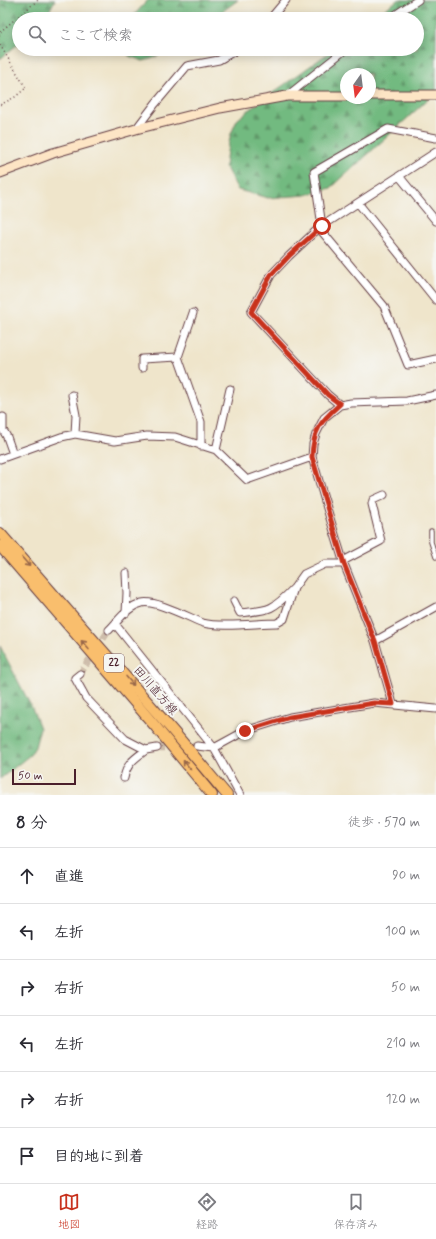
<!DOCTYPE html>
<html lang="ja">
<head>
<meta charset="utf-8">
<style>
	:root { --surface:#fff; --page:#f2f2f3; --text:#2b2b33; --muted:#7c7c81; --line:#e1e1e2; --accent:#c8321e }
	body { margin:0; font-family:Mynerve,"Klee One",sans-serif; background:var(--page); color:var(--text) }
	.compass { position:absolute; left:340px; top:68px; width:36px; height:36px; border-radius:50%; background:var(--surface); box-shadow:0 2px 10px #0003; rotate:194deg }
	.scale { position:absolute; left:12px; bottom:10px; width:64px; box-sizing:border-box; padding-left:4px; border:2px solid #4a1f2b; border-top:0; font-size:11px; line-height:14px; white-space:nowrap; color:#4a1f2b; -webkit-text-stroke:3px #f6f6f2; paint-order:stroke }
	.stop { position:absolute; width:12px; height:12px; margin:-9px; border:3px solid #c8321e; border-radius:50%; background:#fff }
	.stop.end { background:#c8321e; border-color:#fff; box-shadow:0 1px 4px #0008 }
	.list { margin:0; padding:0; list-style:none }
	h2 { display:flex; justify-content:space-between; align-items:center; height:52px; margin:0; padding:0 16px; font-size:17px }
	h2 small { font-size:13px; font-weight:400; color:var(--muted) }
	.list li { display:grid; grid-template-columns:26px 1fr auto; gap:12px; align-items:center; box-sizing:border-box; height:56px; padding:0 16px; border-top:1px solid var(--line) }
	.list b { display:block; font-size:15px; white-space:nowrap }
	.list em { font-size:13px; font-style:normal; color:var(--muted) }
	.icon { flex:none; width:22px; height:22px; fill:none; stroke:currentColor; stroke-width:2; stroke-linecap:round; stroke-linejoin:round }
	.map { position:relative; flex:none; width:436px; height:795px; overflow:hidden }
	.search { position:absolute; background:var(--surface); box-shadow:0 2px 10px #0003; left:12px; right:12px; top:12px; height:44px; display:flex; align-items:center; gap:10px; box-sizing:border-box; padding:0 14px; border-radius:22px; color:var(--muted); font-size:15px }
	.sheet { height:388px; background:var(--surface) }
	nav { display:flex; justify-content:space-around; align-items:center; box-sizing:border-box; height:56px; border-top:1px solid var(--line); background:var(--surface); font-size:11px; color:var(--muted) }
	nav a { display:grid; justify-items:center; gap:2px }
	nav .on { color:var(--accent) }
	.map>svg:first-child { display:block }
</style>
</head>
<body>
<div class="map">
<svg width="436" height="795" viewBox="0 0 436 795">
	<defs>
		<pattern id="forest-firs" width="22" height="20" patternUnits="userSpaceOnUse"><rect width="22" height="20" fill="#72ba80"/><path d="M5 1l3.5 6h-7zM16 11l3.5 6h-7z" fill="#609769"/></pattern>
	</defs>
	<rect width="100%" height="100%" fill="#f6f6f2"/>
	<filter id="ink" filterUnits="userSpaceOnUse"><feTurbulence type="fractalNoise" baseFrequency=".025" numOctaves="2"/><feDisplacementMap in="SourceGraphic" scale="8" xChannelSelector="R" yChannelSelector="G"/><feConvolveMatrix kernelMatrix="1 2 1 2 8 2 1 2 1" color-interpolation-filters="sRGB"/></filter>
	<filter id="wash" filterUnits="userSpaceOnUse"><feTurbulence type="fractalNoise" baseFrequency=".012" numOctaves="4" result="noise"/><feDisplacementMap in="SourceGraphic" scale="16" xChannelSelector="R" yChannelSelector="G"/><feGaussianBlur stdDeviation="0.9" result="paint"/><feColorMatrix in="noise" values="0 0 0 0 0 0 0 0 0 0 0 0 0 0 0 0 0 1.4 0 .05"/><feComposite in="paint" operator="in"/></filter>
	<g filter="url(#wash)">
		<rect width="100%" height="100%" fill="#efe5cb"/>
		<path fill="url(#forest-firs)" stroke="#5e6c56" fill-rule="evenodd" d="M 0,0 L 55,0 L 45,19 L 19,19 L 19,43 L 0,59 Z
			M 148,0 L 238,0 L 212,19 L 133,19 L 135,14 Z
			M 398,0 L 436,0 L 436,92 L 331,188 L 306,195 L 268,198 L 238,190 L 225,166 L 227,151 L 231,134 L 237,120 L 250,109 L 334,49 L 417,49 L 417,19 L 371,19 ZM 346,74 L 370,74 L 370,98 L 346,98 Z
			M 126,49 L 170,49 L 154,58 L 143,61 L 129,56 Z
			M 0,646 L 32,708 L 40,728 L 35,747 L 30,755 L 0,779 Z"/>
	</g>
	<g filter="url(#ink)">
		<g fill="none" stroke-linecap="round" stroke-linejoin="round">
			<path stroke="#cebdab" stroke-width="7" stroke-dasharray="7 3.5" stroke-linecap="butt" d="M 80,674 L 109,630
				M 157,748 L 197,746"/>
			<defs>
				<path id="lane" d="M 431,531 L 431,542 L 436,557"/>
				<path id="street" d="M 270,19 L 286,0
					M 389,19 L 418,0
					M 287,96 L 346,49
					M 136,129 L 155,104 L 187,66 L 219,60 L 238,49
					M 399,176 L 436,221
					M 358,203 L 436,300
					M 322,226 L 314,172 L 388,129 L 436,138
					M 319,228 L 384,306 L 408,365 L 436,359
					M 178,357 L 193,313
					M 142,368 L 142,359 L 178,357 L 201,422 L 201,446
					M 72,395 L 76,415 L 75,434
					M 340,405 L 328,395 L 251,312 L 271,275 L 289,256 L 319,228 L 436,152
					M 3,417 L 3,430 L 7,437 L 13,454
					M 216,450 L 230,389
					M 0,459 L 61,437 L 75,434 L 115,441 L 147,436 L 175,437 L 216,450 L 247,480 L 312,457
					M 343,561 L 381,541 L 372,504 L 373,500 L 384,495
					M 234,601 L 240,613 C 269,610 272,611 293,589
					M 126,613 L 127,593 L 126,573
					M 115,624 L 214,748 L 240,795
					M 109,630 C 119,620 128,606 142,603 C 154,599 190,618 203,623 C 220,628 258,623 277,623 L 284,619 L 294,588 L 304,574 L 325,564 L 344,564
					M 375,641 L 436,607
					M 80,674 L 75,678 L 86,698 L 125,739 L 146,750 L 157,748
					M 393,704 L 375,641 L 344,564 L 329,515 L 312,457 L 313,444 L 316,434 L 324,418 L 340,405 L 351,403 L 407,401 L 436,395
					M 197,746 L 214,748 L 245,731 L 290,717 L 374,703 L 436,709
					M 124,778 C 127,763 134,759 146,750"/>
				<path id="secondary" d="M 370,95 L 436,95
					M 0,173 L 53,153 L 136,129 L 220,108 L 287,96 L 346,96"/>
				<path id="primary" d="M 0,533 L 173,731 L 227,795
					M 0,546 L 155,726 L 212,795"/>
			</defs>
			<use href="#lane" stroke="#633d43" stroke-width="5.5"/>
			<use href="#street" stroke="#633d43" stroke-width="9"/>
			<use href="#secondary" stroke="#633d43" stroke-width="11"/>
			<use href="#primary" stroke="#633d43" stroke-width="12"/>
			<path stroke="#633d43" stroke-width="1.5" stroke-dasharray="1 3" stroke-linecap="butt" d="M 0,36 L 1,31 L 38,0
				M 0,45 L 26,88 L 15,97 L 0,105"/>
			<use href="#lane" stroke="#fff" stroke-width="3.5"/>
			<use href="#street" stroke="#fff" stroke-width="7"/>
			<use href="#secondary" stroke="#fde5c5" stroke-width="9"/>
			<use href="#primary" stroke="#f9be6d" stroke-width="10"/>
		</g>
		<defs><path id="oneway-shaft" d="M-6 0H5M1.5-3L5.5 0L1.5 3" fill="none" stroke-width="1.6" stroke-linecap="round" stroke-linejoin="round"/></defs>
		<g stroke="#996749">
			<use href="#oneway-shaft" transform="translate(26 562) rotate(49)"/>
			<use href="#oneway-shaft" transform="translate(85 645) rotate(-131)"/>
			<use href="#oneway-shaft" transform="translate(130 681) rotate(49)"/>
			<use href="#oneway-shaft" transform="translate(187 765) rotate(-130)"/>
		</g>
	</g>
	<g fill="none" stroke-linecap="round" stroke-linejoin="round" filter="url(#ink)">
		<path stroke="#c8321e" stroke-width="5" d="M 245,731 L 290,717 L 374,703 L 393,704 L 375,641 L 344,564 L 312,457 C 313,430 320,422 340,404 L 328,395 L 251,312 L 271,275 L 289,256 L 322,226"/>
	</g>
	<g text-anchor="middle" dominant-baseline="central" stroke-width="4" stroke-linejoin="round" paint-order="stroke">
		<rect fill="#f6f6f2" stroke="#7e6067" stroke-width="1" x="104" y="654" width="20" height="18" rx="3"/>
		<g font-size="11" font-weight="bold" fill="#4a1f2b">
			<text x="114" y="663">22</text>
		</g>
		<g font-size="12" fill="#4a1f2b" stroke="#f6f6f2">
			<text transform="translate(155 691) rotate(49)">田川直方線</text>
		</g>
	</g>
</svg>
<svg class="compass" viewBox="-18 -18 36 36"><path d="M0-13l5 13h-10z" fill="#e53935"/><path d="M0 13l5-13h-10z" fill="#7c7c81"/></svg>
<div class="scale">50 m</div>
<div class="stop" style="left:322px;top:226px"></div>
<div class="stop end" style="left:245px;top:731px"></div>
<div class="search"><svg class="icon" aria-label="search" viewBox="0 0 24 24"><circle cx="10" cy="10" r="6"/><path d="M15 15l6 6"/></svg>ここで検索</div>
</div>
<section class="sheet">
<h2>8 分<small>徒歩 · 570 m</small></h2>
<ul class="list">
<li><svg class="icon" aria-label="ahead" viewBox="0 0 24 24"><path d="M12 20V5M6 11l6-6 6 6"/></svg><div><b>直進</b></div><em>90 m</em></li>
<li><svg class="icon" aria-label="left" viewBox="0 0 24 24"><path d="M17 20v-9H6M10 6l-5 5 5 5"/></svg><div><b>左折</b></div><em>100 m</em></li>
<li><svg class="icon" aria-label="right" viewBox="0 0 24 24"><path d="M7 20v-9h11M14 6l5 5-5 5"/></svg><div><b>右折</b></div><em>50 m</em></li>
<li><svg class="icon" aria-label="left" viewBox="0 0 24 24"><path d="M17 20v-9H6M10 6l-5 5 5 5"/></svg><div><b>左折</b></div><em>210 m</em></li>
<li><svg class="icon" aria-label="right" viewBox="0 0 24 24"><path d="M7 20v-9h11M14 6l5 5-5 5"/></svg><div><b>右折</b></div><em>120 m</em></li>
<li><svg class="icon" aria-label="arrive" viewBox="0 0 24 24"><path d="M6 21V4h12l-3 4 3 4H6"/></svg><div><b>目的地に到着</b></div></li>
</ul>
</section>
<nav>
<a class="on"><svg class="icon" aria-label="map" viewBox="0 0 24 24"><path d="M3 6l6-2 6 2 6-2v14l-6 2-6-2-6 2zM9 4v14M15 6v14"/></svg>地図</a>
<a><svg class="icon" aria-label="directions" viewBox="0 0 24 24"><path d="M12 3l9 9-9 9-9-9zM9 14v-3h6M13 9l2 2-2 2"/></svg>経路</a>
<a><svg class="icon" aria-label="saved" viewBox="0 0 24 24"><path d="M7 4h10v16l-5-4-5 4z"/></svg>保存済み</a>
</nav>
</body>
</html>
